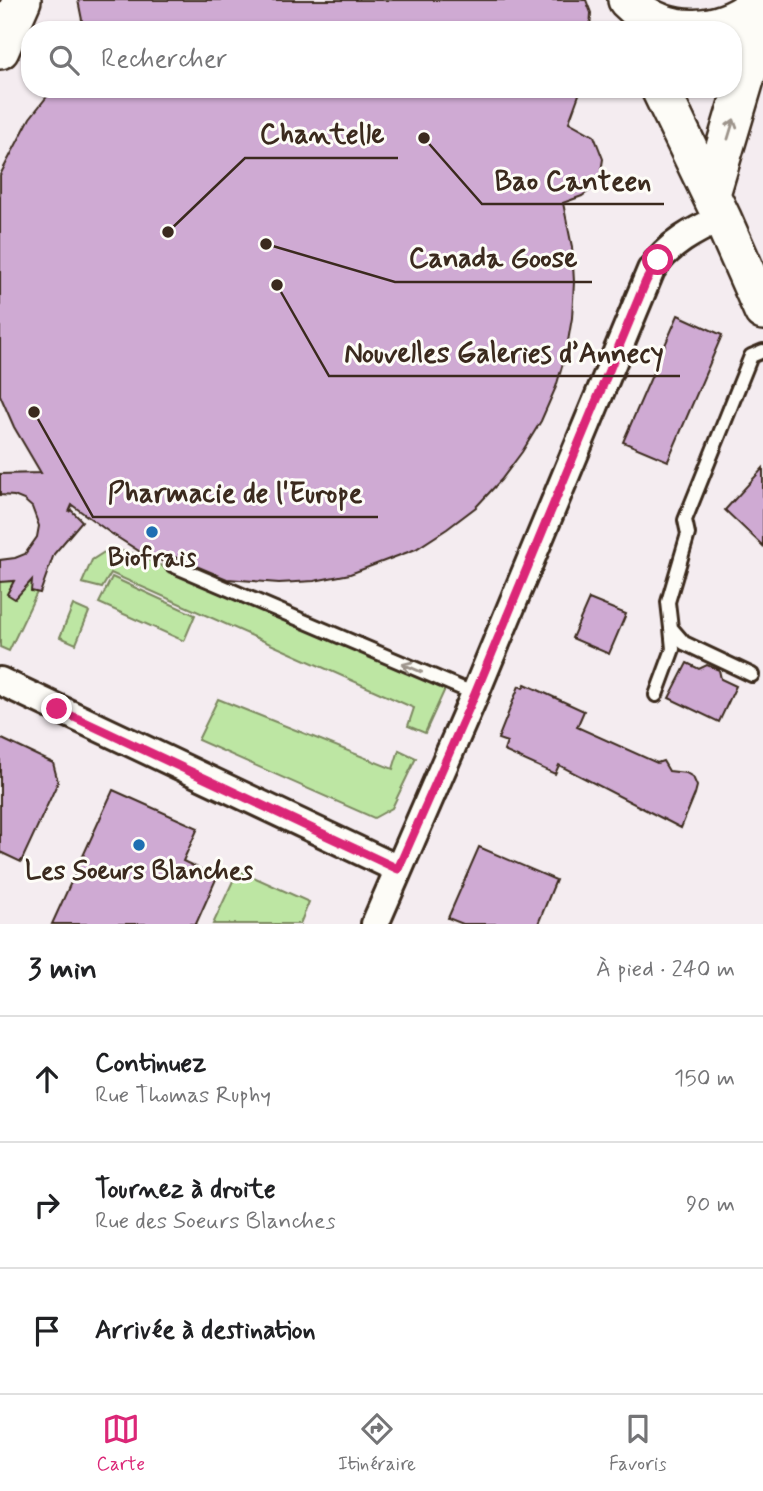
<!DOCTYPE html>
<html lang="fr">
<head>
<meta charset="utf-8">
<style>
	:root { --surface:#fff; --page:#f6f6f6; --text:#202124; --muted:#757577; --line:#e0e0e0; --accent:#db2777 }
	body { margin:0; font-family:Mynerve,sans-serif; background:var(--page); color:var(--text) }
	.stop { position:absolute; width:21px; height:21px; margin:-16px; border:5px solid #db2777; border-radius:50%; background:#fff }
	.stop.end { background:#db2777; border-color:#fff; box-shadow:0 2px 7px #0008 }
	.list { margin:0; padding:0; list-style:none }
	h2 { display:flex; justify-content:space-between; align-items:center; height:91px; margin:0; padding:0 28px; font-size:30px }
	h2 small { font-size:23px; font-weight:400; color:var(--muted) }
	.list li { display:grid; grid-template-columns:46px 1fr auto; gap:21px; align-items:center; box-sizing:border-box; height:126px; padding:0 28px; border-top:2px solid var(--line) }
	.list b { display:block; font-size:26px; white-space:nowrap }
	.list p { margin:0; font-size:23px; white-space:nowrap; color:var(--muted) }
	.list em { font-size:23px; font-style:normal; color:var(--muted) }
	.icon { flex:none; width:38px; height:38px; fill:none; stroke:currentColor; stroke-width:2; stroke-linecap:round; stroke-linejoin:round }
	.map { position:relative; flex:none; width:763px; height:924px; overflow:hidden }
	.search { position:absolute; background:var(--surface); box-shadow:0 2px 5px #0004; left:21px; right:21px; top:21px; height:77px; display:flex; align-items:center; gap:18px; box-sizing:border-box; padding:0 24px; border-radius:28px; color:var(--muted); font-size:26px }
	.sheet { height:469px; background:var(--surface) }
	nav { display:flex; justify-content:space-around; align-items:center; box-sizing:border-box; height:98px; border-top:2px solid var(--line); background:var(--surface); font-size:19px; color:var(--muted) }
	nav a { display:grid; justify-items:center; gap:4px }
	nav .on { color:var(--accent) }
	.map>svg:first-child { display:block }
</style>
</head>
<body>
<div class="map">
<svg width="763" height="924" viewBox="0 0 763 924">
	<rect width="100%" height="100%" fill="#f4ecf0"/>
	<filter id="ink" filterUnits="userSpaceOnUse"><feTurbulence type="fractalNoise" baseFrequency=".0143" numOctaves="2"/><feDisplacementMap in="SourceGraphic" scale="14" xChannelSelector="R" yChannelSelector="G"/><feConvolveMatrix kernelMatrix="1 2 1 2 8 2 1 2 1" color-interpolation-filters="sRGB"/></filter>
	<g filter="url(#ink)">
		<path fill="#bde6a3" stroke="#7c8860" stroke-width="2" d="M 109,549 L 132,553 L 445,689 L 425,733 L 408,726 L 414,708 L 111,573 L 102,588 L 82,583 L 92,560 Z
			M 50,565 L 9,651 L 0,647 L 0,581 L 15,581 Z
			M 112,577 L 195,615 L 184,641 L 99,603 Z
			M 73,605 L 89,612 L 76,644 L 60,637 Z
			M 218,699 L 393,769 L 399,750 L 416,758 L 392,808 L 374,818 L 198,740 Z
			M 238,870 L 309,902 L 300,924 L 213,924 Z"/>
		<path fill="#cfaad3" stroke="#3b2a1e" stroke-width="2" d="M 78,0 L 586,0 L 591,13 L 590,30 L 84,30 Z
			M 53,89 L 581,89 L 569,122 L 594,136 L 603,159 L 600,178 L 593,188 L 582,196 L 563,203 L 572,247 L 574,282 L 572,318 L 566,353 L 556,387 L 541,421 L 522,452 L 501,480 L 476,507 L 447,529 L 416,549 L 350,574 L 314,581 L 279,583 L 227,579 L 175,557 L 167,558 L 164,562 L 139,551 L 109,532 L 72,505 L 69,512 L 71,510 L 82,521 L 54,554 L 40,593 L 31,591 L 32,580 L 15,599 L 7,594 L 14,581 L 0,582 L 0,560 L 15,558 L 25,554 L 37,537 L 39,526 L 32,507 L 24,500 L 14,496 L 0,495 L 0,474 L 41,473 L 14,427 L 0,395 L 0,175 L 30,118 Z
			M 678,315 L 722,335 L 668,461 L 623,442 Z
			M 763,468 L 763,546 L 725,510 Z
			M 589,599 L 626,614 L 609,654 L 572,638 Z
			M 687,663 L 699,669 L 707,665 L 719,670 L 721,679 L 736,686 L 719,722 L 669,698 Z
			M 525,684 L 584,711 L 577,727 L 657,763 L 663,761 L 669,771 L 686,773 L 693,777 L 697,786 L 695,794 L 681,828 L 559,765 L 555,774 L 504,751 L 507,742 L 498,739 L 519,686 L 523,688 Z
			M 0,738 L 53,763 L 58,782 L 21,862 L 0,852 Z
			M 113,790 L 198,828 L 183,861 L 217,877 L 196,924 L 52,924 Z
			M 479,847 L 556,880 L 538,924 L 463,924 L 448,918 Z"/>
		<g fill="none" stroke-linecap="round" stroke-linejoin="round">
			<defs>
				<path id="lane" d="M 172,565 L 475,694
					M 752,675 L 684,643 L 671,628 L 668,602 L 688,534 L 685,520 L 751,356 L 763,351
					M 656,695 L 673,649 L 671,628"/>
				<path id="street" d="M 0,681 L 398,869
					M 375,924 L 475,694 L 651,270 C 668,244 695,230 722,218"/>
				<path id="secondary" d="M 627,0 C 666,40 723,36 762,0
					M 0,50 L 22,0
					M 660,89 L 722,218 L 763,311
					M 711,194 L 763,19"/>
			</defs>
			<use href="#lane" stroke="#3b2a1e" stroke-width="18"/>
			<use href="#street" stroke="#3b2a1e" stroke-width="32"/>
			<use href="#secondary" stroke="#3b2a1e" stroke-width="42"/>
			<use href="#lane" stroke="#fdfcf7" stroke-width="12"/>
			<use href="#street" stroke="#fdfcf7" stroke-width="26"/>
			<use href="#secondary" stroke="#fdfcf7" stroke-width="37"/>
		</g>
		<defs><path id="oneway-shaft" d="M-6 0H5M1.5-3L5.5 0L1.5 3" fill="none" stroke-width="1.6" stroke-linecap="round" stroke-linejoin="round" transform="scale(1.75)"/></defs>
		<g stroke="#9c938a">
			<use href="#oneway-shaft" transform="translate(731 129) rotate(-73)"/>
			<use href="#oneway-shaft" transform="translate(412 668) rotate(-157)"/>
		</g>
	</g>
	<g fill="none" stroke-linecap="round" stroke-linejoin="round" filter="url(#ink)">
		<path stroke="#db2777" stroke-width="9" d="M 57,709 L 398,869 L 475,694 L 646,281 L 658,260"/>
	</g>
	<g fill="#1f6fb2" stroke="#fdfcf7" stroke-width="2.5">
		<circle cx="152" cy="532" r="7"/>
		<circle cx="139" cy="845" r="7"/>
	</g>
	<g text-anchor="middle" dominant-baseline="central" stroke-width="6" stroke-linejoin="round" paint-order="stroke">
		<g font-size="26" font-weight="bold" fill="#3b2a1e" stroke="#fdfcf7">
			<text x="152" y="559">Biofrais</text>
			<text x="139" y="872">Les Soeurs Blanches</text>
		</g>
	</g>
	<path fill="none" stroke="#3b2a1e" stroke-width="2.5" d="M168 232L245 158H398M424 138L482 204H664M266 244L395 282H592M277 285L329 376H680M34 412L93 517H378"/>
	<g fill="#3b2a1e" stroke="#fdfcf7" stroke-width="2.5">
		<circle cx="168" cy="232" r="7"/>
		<circle cx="424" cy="138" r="7"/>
		<circle cx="266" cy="244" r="7"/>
		<circle cx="277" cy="285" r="7"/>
		<circle cx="34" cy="412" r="7"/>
	</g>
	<g font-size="28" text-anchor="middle" font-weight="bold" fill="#3b2a1e" stroke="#fdfcf7" stroke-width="6" stroke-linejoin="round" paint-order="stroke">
		<text x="322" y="143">Chantelle</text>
		<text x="573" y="190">Bao Canteen</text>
		<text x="493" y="267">Canada Goose</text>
		<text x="504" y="362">Nouvelles Galeries d’Annecy</text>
		<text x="235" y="502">Pharmacie de l'Europe</text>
	</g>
</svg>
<div class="stop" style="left:658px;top:260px"></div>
<div class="stop end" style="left:57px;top:709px"></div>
<div class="search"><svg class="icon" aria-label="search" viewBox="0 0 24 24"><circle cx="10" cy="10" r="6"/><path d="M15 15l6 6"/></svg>Rechercher</div>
</div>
<section class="sheet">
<h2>3 min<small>À pied · 240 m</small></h2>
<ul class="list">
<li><svg class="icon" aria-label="ahead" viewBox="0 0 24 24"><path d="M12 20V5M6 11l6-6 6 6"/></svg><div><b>Continuez</b><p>Rue Thomas Ruphy</p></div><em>150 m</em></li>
<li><svg class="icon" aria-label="right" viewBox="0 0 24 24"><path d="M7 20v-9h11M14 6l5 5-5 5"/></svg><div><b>Tournez à droite</b><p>Rue des Soeurs Blanches</p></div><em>90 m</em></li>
<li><svg class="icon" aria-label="arrive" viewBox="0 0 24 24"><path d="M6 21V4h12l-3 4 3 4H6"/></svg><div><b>Arrivée à destination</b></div></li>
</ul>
</section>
<nav>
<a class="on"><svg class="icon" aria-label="map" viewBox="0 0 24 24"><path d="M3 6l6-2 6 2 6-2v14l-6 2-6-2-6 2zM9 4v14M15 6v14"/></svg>Carte</a>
<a><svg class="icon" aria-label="directions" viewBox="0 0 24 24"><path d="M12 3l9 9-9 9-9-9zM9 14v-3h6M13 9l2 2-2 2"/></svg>Itinéraire</a>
<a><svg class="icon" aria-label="saved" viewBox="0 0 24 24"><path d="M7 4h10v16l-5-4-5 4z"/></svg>Favoris</a>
</nav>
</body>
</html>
